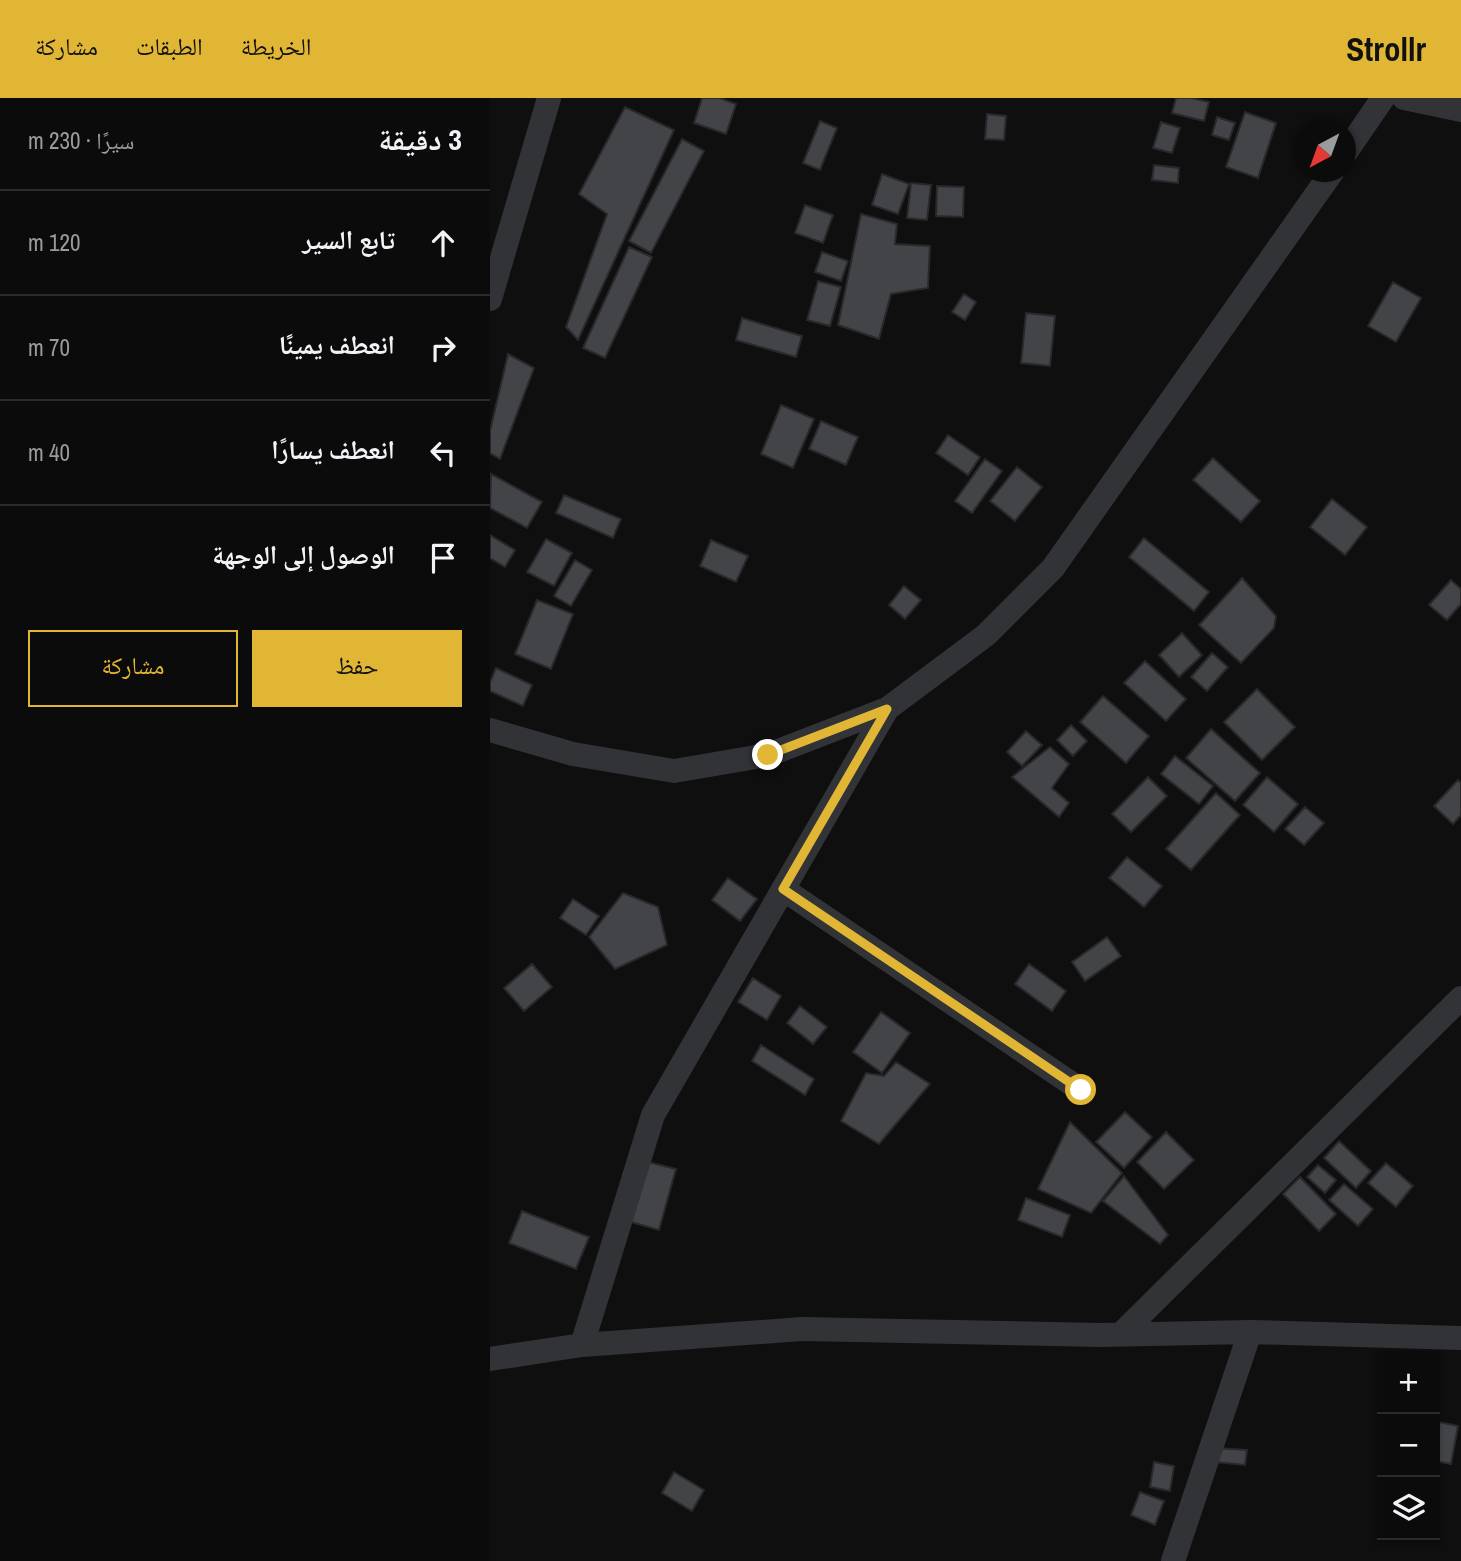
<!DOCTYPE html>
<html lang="ar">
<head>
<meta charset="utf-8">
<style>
	:root { --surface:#0b0b0c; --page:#19191a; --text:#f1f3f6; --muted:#9a9b9d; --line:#2b2b2d; --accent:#e1b635 }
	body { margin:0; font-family:"Archivo Narrow","Noto Naskh Arabic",sans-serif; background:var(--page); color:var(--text); direction:rtl }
	.controls { position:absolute; right:21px; bottom:21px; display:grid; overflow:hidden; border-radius:0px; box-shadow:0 2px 5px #0004 }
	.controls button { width:63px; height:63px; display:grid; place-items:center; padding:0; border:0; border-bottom:2px solid var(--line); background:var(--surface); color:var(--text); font:35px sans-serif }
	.compass { position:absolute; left:803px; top:21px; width:63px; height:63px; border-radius:50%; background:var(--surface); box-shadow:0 2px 5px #0004; rotate:221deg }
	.stop { position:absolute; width:21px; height:21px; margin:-16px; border:5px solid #e1b635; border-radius:50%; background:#fff }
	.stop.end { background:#e1b635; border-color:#fff; box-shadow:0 2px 7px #0008 }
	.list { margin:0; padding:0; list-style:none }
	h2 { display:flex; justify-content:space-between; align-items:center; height:91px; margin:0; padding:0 28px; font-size:30px }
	h2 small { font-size:23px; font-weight:400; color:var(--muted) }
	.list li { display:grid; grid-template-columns:46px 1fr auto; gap:21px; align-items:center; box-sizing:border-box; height:105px; padding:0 28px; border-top:2px solid var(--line) }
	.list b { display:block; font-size:26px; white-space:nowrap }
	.list em { font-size:23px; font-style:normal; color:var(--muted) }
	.actions { display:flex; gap:14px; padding:21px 28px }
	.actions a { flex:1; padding:16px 0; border:2px solid var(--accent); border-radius:0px; text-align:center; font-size:24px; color:var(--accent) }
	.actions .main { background:var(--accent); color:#111 }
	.icon { flex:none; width:38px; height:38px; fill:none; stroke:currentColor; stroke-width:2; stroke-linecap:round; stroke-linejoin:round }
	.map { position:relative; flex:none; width:971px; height:1463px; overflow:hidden; direction:ltr }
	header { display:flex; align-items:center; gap:42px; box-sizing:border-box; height:98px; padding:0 35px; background:var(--accent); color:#111 }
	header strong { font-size:33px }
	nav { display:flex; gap:38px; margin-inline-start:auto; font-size:24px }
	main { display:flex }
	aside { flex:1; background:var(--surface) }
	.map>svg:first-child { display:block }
</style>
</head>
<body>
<header>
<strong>Strollr</strong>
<nav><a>الخريطة</a><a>الطبقات</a><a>مشاركة</a></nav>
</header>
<main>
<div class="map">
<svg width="971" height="1463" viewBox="0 0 971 1463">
	<rect width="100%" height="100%" fill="#0f0f10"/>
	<path fill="#434448" stroke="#29292c" stroke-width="2" d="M 212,0 L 230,0 L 246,6 L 236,36 L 204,25 Z
		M 686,0 L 702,0 L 719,4 L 714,23 L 682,15 Z
		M 135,9 L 184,32 L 88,242 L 76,229 L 117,116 L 89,96 Z
		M 755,14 L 786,25 L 768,80 L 736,69 Z
		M 497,16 L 516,18 L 514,42 L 495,41 Z
		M 727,19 L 745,25 L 739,42 L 722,37 Z
		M 330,23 L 347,30 L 330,72 L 313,65 Z
		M 671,24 L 690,30 L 682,55 L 663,50 Z
		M 192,41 L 214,53 L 161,155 L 139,143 Z
		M 664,67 L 689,70 L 688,85 L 662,82 Z
		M 392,76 L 419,86 L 408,116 L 382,107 Z
		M 421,85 L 441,87 L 437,122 L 417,120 Z
		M 447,88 L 474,89 L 473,119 L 446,118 Z
		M 315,107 L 343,117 L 333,145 L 305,135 Z
		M 371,116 L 407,126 L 405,146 L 440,148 L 438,190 L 401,196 L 389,241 L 348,227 Z
		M 139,149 L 162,159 L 115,260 L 93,250 Z
		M 332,154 L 358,163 L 351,183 L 325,174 Z
		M 328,183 L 351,189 L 340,228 L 317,222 Z
		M 903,184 L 931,200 L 906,244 L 878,228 Z
		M 474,196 L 486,204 L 475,222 L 462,214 Z
		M 536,215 L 565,218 L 560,268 L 531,265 Z
		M 252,220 L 312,238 L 306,259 L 246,242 Z
		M 18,256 L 44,270 L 10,361 L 0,355 L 0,333 Z
		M 291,307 L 324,321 L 303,370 L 271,356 Z
		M 331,323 L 368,339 L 356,367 L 319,351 Z
		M 458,337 L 490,359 L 478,377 L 446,355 Z
		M 723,360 L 770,403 L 751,424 L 703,382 Z
		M 495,361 L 512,373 L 482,415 L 465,403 Z
		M 527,369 L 552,389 L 525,423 L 500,403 Z
		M 1,376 L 52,404 L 37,430 L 0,410 Z
		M 74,397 L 131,421 L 123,440 L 66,415 Z
		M 842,401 L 877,429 L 855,457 L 820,429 Z
		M 0,437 L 25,452 L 15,469 L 0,460 Z
		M 654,440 L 719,494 L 704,513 L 639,459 Z
		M 56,441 L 82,455 L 64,488 L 37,474 Z
		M 221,442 L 258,458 L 246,484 L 210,468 Z
		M 85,462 L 102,472 L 81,508 L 64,498 Z
		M 752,480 L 786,518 L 784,530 L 751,565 L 709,527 Z
		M 961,482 L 971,491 L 971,506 L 957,522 L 939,507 Z
		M 414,488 L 431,502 L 415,521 L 399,507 Z
		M 47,502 L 83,516 L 61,571 L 25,556 Z
		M 692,535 L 712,557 L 689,579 L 669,557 Z
		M 722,555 L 738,569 L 717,593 L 701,579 Z
		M 655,563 L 696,601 L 676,623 L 634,585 Z
		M 6,570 L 42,587 L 33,608 L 0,593 L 0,584 Z
		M 767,591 L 805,629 L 772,662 L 734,624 Z
		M 613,598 L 659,638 L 636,665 L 590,624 Z
		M 581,627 L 597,643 L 583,658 L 567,642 Z
		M 721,631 L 770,675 L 745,703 L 696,660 Z
		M 536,633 L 552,647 L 532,668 L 517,654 Z
		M 560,649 L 579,666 L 562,690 L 579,705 L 569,719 L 522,679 Z
		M 685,658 L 723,688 L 709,706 L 671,676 Z
		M 658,679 L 677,698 L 641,734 L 622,716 Z
		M 777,679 L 808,706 L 784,734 L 753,707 Z
		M 968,682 L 971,685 L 971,717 L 963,726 L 944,708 Z
		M 726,695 L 750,717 L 701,772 L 676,751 Z
		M 815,709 L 834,725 L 814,747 L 795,731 Z
		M 637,759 L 672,788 L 654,809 L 619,780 Z
		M 238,780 L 267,801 L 250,823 L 222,802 Z
		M 133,795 L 168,809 L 177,847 L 125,871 L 99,839 Z
		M 83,801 L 109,818 L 96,837 L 70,820 Z
		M 617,839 L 631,858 L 595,883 L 582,864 Z
		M 42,866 L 62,889 L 34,913 L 14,890 Z
		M 539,866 L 576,893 L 562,913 L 525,886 Z
		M 263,880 L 291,898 L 277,922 L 248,904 Z
		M 310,908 L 337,929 L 323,946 L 297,925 Z
		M 391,914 L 420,935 L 392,975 L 363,954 Z
		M 271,947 L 324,981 L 315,997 L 262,963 Z
		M 406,964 L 440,986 L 389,1046 L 351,1023 L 376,975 L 394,978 Z
		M 635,1014 L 662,1039 L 634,1070 L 606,1044 Z
		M 580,1024 L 632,1075 L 601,1115 L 548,1091 Z
		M 676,1034 L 704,1062 L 674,1091 L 647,1064 Z
		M 849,1043 L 881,1073 L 866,1090 L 834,1060 Z
		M 158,1064 L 186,1071 L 169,1132 L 141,1124 Z
		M 896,1065 L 923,1088 L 906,1109 L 878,1085 Z
		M 828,1067 L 846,1082 L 835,1095 L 817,1079 Z
		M 634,1078 L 678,1137 L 670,1146 L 613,1103 Z
		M 810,1079 L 846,1116 L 829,1133 L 793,1096 Z
		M 854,1086 L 883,1111 L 868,1128 L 839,1102 Z
		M 536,1100 L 580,1117 L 572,1139 L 528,1122 Z
		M 32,1113 L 99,1139 L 86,1171 L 19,1145 Z
		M 949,1324 L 968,1328 L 961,1366 L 945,1363 Z
		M 726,1350 L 757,1352 L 755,1367 L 725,1364 Z
		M 664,1364 L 684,1368 L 680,1393 L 660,1389 Z
		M 184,1374 L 214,1392 L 202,1413 L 172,1395 Z
		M 650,1394 L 674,1403 L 665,1427 L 641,1417 Z"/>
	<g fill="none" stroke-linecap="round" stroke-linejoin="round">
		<path stroke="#323337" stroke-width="24" d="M 914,0 L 971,12
			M 856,54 L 893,0
			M 0,201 L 59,0
			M 0,632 L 83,656 L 184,673 L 278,657 L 397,611 L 496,537 L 563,470 L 842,74
			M 293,791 L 591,992
			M 631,1236 L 971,900
			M 92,1247 L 163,1017 L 397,611
			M 0,1261 L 92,1247 L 312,1231 L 611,1237 L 760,1234 L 971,1240
			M 683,1463 L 760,1234"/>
	</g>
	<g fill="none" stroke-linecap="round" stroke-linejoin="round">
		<path stroke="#e1b635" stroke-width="9" d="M 278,657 L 397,611 L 293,791 L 591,992"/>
	</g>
</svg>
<div class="controls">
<button>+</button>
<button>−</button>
<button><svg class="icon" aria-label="layers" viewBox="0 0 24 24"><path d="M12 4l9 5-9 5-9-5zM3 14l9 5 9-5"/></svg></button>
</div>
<svg class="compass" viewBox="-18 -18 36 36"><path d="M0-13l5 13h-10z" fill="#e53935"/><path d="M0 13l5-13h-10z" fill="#9a9b9d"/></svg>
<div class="stop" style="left:591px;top:992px"></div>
<div class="stop end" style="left:278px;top:657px"></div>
</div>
<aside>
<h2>3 دقيقة<small>سيرًا · 230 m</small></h2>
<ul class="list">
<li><svg class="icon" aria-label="ahead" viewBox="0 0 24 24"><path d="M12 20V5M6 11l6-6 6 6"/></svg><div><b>تابع السير</b></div><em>120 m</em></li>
<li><svg class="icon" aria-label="right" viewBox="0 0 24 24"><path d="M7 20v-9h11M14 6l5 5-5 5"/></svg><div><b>انعطف يمينًا</b></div><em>70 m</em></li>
<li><svg class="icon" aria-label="left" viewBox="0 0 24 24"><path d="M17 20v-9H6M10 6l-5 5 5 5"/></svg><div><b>انعطف يسارًا</b></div><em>40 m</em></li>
<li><svg class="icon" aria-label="arrive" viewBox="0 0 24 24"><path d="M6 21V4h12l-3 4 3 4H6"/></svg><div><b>الوصول إلى الوجهة</b></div></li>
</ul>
<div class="actions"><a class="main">حفظ</a><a>مشاركة</a></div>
</aside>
</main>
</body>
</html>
